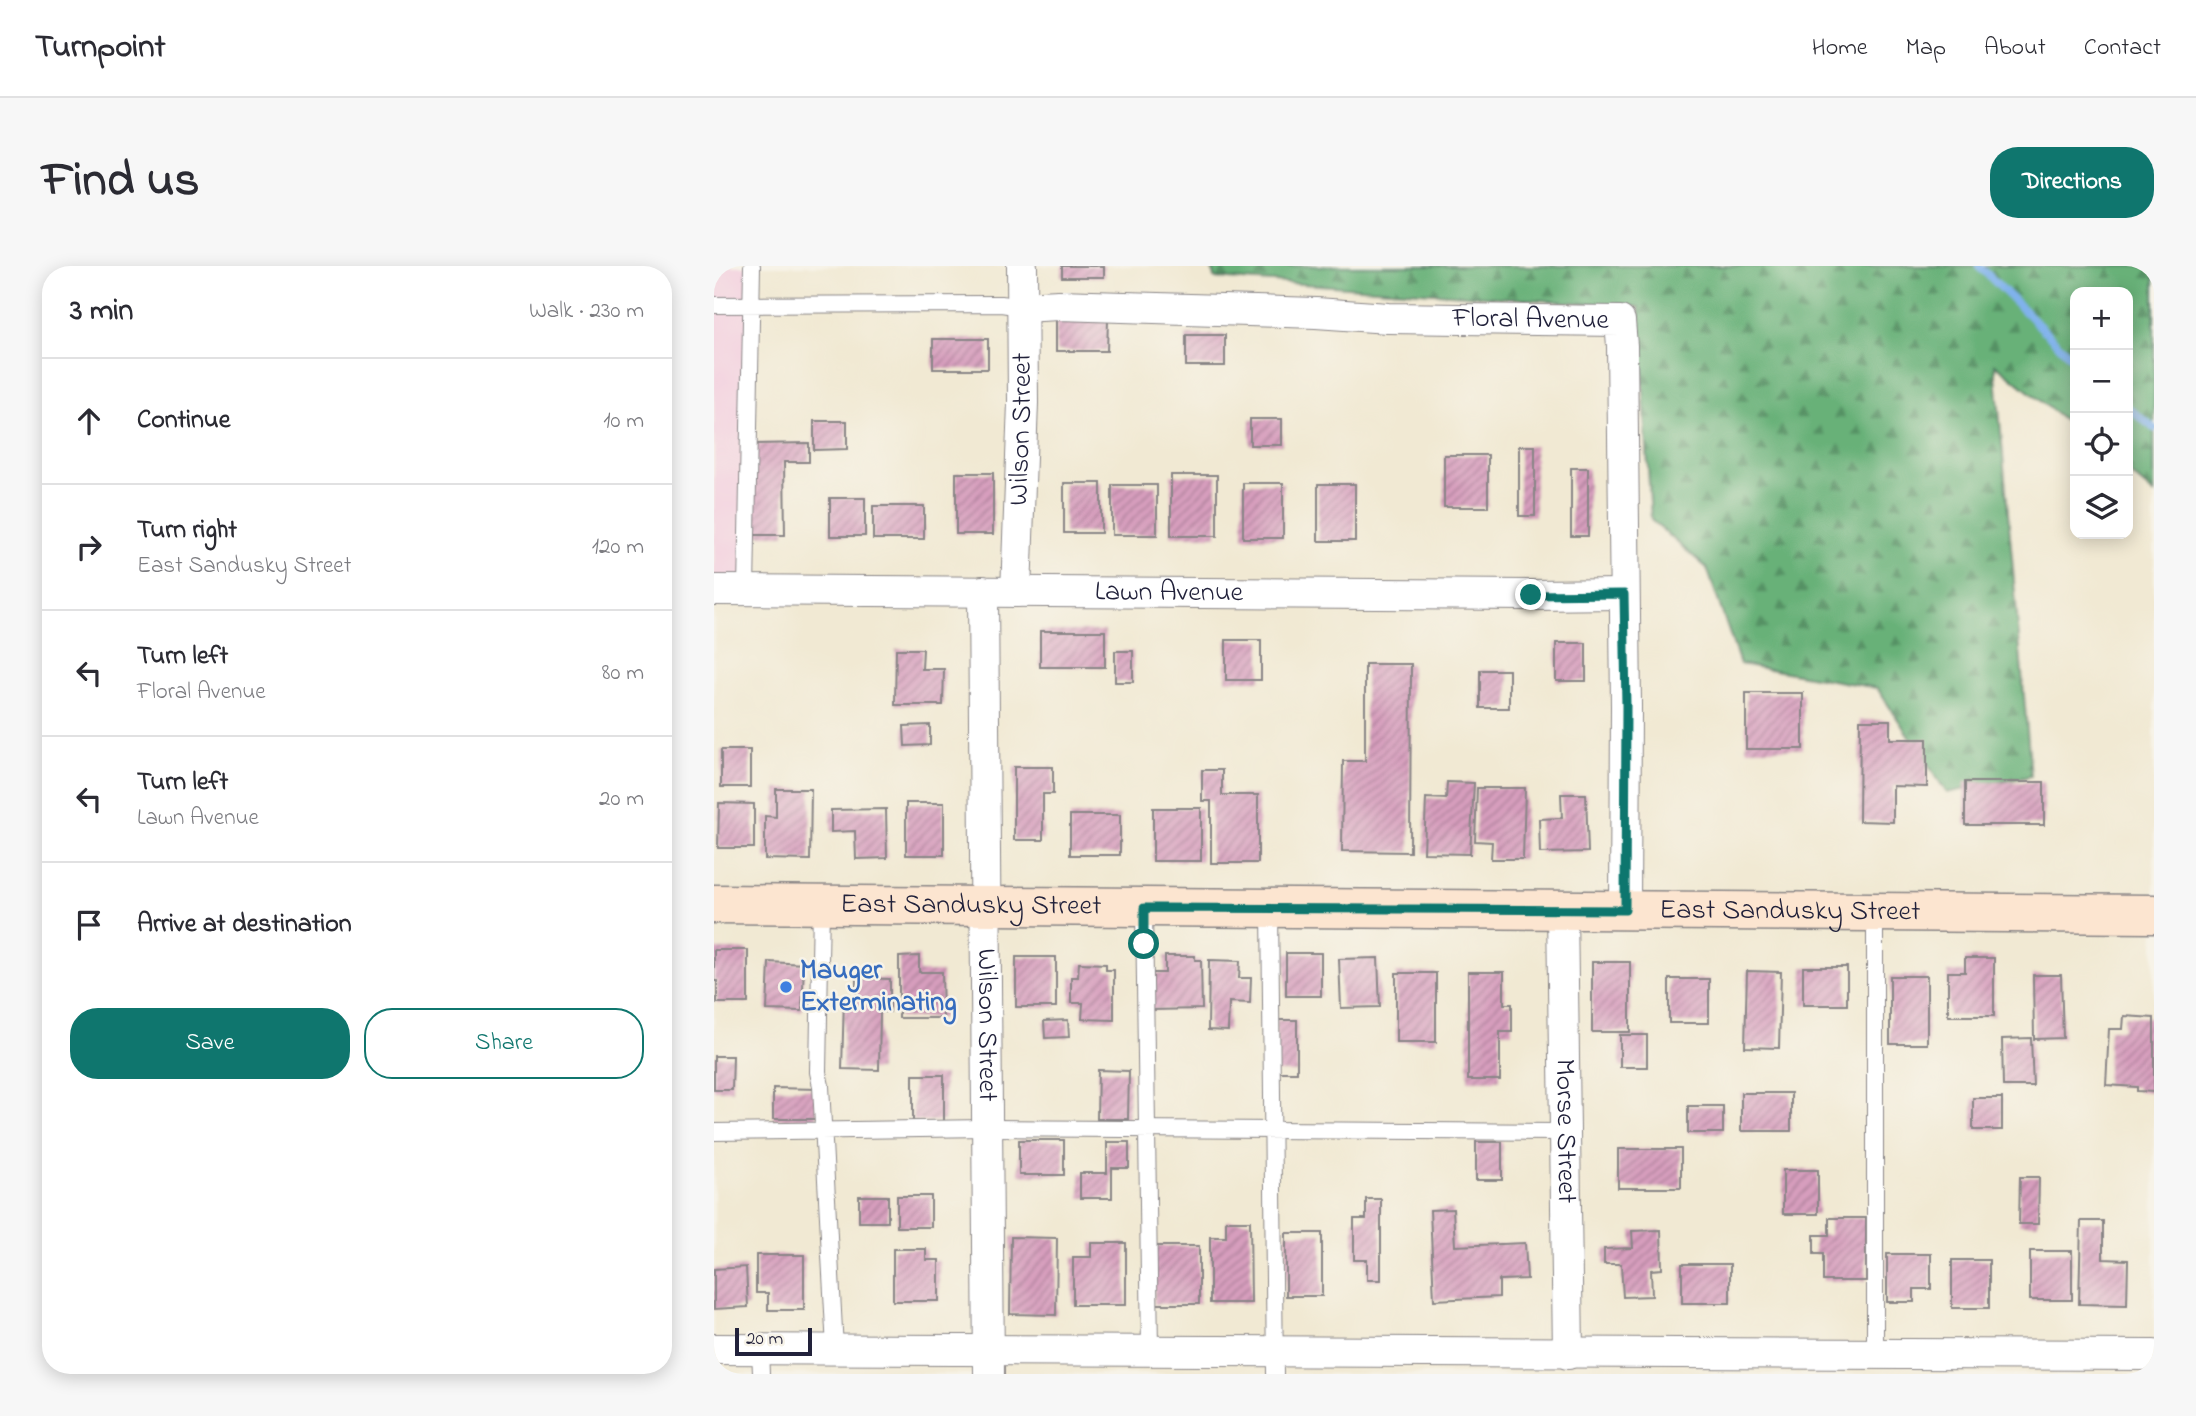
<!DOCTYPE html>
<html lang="en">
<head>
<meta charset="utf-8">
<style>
	:root { --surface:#fff; --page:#f7f7f7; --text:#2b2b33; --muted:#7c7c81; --line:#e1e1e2; --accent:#0f766e }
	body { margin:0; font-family:"Indie Flower",sans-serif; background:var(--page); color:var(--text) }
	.controls { position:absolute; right:21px; top:21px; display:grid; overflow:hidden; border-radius:14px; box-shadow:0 4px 18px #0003 }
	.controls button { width:63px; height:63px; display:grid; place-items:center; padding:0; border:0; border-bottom:2px solid var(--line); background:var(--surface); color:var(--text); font:35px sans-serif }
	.scale { position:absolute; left:21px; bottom:18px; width:77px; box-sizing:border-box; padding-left:7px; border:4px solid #22223b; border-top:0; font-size:19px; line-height:24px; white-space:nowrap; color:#22223b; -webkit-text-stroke:5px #f7f3e8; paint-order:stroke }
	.stop { position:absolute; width:21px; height:21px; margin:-16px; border:5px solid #0f766e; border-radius:50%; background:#fff }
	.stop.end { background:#0f766e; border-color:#fff; box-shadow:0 2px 7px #0008 }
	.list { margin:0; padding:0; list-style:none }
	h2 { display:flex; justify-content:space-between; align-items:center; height:91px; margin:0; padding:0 28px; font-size:30px }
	h2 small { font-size:23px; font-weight:400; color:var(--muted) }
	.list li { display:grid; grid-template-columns:46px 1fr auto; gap:21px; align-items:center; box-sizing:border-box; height:126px; padding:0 28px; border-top:2px solid var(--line) }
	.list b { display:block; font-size:26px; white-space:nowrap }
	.list p { margin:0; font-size:23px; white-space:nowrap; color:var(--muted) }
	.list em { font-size:23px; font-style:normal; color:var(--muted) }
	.actions { display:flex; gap:14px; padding:21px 28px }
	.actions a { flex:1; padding:16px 0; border:2px solid var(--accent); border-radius:28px; text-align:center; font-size:24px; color:var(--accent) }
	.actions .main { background:var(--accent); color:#fff }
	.icon { flex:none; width:38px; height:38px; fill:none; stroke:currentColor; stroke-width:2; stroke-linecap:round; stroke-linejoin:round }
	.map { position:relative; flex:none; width:1440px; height:1108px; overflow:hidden; border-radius:28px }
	header { display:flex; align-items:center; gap:42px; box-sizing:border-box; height:98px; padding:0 35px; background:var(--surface); border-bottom:2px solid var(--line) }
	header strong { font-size:33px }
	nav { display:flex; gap:38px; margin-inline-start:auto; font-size:24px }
	.intro { display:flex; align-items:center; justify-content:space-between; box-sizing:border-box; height:168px; padding:0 42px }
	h1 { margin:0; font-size:49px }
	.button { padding:18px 32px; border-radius:28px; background:var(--accent); color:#fff; font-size:24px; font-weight:700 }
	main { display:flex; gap:42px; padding:0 42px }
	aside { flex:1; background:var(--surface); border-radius:28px; box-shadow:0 4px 18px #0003 }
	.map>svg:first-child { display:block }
</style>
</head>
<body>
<header>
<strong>Turnpoint</strong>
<nav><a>Home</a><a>Map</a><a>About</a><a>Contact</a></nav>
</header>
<div class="intro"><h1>Find us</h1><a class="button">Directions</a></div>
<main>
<aside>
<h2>3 min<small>Walk · 230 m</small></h2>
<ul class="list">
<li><svg class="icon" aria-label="ahead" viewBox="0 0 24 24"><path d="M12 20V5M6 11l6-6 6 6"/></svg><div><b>Continue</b></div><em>10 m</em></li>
<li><svg class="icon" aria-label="right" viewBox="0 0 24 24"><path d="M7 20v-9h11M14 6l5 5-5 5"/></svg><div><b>Turn right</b><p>East Sandusky Street</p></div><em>120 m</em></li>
<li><svg class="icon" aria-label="left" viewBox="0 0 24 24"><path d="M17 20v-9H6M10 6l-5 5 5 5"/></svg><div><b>Turn left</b><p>Floral Avenue</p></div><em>80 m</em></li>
<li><svg class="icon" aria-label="left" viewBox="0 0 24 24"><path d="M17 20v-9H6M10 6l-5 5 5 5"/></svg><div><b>Turn left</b><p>Lawn Avenue</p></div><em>20 m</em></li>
<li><svg class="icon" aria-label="arrive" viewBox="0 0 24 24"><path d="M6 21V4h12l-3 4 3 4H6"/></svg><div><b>Arrive at destination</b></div></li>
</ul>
<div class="actions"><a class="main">Save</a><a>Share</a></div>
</aside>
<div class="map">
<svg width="1440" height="1108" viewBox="0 0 1440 1108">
	<defs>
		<pattern id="forest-firs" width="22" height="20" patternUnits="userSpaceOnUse" patternTransform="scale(1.75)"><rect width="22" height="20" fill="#68b178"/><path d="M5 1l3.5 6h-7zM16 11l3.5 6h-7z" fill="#559064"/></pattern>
		<pattern id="building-hatch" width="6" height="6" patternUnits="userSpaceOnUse" patternTransform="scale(1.75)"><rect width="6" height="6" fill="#d79ebd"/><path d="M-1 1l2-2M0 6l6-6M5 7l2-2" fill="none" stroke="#ae809b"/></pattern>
	</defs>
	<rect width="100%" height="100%" fill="#f7f3e8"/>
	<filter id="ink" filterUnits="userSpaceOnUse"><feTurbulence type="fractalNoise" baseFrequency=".0143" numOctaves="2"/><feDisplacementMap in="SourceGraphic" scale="14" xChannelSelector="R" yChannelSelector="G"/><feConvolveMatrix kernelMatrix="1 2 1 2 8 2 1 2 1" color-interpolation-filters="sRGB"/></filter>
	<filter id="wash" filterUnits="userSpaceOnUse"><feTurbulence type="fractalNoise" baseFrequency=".00686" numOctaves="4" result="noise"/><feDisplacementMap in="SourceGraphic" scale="28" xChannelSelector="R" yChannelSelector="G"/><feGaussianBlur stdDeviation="1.57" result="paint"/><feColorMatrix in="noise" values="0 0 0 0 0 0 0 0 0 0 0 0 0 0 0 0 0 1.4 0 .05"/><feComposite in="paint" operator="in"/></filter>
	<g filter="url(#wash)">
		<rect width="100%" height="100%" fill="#f1e9d3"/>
		<path fill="#f3cfdf" d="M 0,0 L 38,0 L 32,324 L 0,324 Z"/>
		<path fill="url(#forest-firs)" stroke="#456a5a" stroke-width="2" d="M 498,0 L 1440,0 L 1440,228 L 1414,206 L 1414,26 L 1361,26 L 1361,163 L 1281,98 L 1317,510 L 1233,527 L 1163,422 L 1026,398 L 993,302 L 937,254 L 925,41 L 500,12 Z"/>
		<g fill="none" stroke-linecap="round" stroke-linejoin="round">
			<path stroke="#80b2ec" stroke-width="8" d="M 1265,0 L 1361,95
				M 1414,142 L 1440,162"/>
		</g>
		<g id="blocks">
			<path fill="url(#building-hatch)" d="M 348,0 L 390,0 L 390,11 L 348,11 Z
				M 342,53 L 394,54 L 393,85 L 342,85 Z
				M 472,69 L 511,69 L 511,100 L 472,100 Z
				M 219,73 L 274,73 L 274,103 L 219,103 Z
				M 536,153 L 568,153 L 568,179 L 536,179 Z
				M 100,155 L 133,155 L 133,183 L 100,184 Z
				M 95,177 L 95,196 L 70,196 L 71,269 L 36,269 L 36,178 Z
				M 805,180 L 821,180 L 821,250 L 805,250 Z
				M 730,189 L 774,189 L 774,241 L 730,241 Z
				M 857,202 L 874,202 L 874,270 L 857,270 Z
				M 242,207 L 279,207 L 279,268 L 242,268 Z
				M 457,209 L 503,209 L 503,270 L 457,270 Z
				M 350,217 L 387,217 L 387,267 L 350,267 Z
				M 529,217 L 569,217 L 569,272 L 529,272 Z
				M 604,218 L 641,218 L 641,275 L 604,275 Z
				M 398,219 L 443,219 L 443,269 L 398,269 Z
				M 116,232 L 151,232 L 151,270 L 116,270 Z
				M 159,240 L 210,240 L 210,273 L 159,273 Z
				M 326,365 L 391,365 L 391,401 L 326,401 Z
				M 512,374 L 547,374 L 547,414 L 512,414 Z
				M 842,377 L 872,377 L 872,415 L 842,415 Z
				M 182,383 L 209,383 L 208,403 L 230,403 L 229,439 L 181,439 Z
				M 401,385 L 419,385 L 419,416 L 401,416 Z
				M 651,398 L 697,398 L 696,586 L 628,585 L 629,495 L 651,495 Z
				M 766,404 L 795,404 L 795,442 L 766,442 Z
				M 1032,427 L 1089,427 L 1089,483 L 1032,483 Z
				M 1146,454 L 1176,454 L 1176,473 L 1213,473 L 1213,521 L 1179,520 L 1179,556 L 1145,555 Z
				M 216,459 L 216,479 L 191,480 L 190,460 Z
				M 7,484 L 36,484 L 36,521 L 7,521 Z
				M 300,501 L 339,501 L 339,528 L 329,528 L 329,574 L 300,574 Z
				M 488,504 L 508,504 L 508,529 L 544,529 L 544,597 L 497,597 L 497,535 L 488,535 Z
				M 733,516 L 760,517 L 756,588 L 710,587 L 712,532 L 732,533 Z
				M 1251,516 L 1330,516 L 1330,559 L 1251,559 Z
				M 763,522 L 811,522 L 809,593 L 777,593 L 778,576 L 761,575 Z
				M 62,523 L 97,523 L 96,594 L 51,593 L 51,550 L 62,551 Z
				M 847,528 L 872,528 L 874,586 L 826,587 L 825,553 L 848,552 Z
				M 5,537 L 40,538 L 40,582 L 4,582 Z
				M 192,537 L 230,537 L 230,589 L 192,589 Z
				M 439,542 L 487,542 L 487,595 L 439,595 Z
				M 172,543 L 173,592 L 142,593 L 141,565 L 117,566 L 117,544 Z
				M 356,549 L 406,549 L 406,589 L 356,589 Z
				M 0,684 L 34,684 L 34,737 L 3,737 L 3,715 L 0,715 Z
				M 572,687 L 607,687 L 607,730 L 572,730 Z
				M 205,690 L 205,706 L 228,706 L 229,752 L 185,752 L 185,691 Z
				M 451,690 L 481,690 L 481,694 L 487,694 L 488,743 L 436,744 L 436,707 L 451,707 Z
				M 302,691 L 342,691 L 342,741 L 302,741 Z
				M 664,692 L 666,741 L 627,742 L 625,693 Z
				M 1251,692 L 1280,692 L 1280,750 L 1234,750 L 1234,706 L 1251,706 Z
				M 495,694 L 526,695 L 525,712 L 537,712 L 536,737 L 515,736 L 514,765 L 494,764 Z
				M 55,696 L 90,698 L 88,745 L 53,744 Z
				M 878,696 L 916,696 L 916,766 L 878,766 Z
				M 365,697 L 392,698 L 392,704 L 400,704 L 400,754 L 368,753 L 369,737 L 357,737 L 357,711 L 364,711 Z
				M 1089,701 L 1133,701 L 1133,739 L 1089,739 Z
				M 1033,705 L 1067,706 L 1065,782 L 1031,781 Z
				M 754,706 L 790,706 L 790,738 L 798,738 L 798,766 L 786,766 L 786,814 L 754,814 Z
				M 682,707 L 722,707 L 722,776 L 682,776 Z
				M 1319,709 L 1347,709 L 1349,772 L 1320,773 Z
				M 1176,710 L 1213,710 L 1213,778 L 1176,778 Z
				M 142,712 L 176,713 L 176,746 L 166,746 L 165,804 L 128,803 L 130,732 L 142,732 Z
				M 955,713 L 995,713 L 995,757 L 955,757 Z
				M 1410,750 L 1440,752 L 1440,826 L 1423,825 L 1423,821 L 1392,819 L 1395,763 L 1409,763 Z
				M 354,754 L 355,771 L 331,772 L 330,755 Z
				M 562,754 L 583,754 L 583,806 L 562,806 Z
				M 906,769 L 933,769 L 933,801 L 906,801 Z
				M 1317,772 L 1319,820 L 1289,820 L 1288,773 Z
				M 0,790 L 19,790 L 18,824 L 0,824 Z
				M 384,804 L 415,805 L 414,853 L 383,853 Z
				M 199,809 L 230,809 L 230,855 L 199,855 Z
				M 59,822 L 104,823 L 103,853 L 59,853 Z
				M 1027,827 L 1077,827 L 1077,865 L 1027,865 Z
				M 1259,832 L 1288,832 L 1288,864 L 1259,864 Z
				M 974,840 L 1009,840 L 1009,867 L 974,867 Z
				M 305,874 L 350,874 L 350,909 L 305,909 Z
				M 393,876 L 415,876 L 415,902 L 398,902 L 398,932 L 366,932 L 366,907 L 393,907 Z
				M 762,876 L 788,876 L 788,914 L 762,914 Z
				M 904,883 L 967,883 L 967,922 L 904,922 Z
				M 1069,904 L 1104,904 L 1104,948 L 1069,948 Z
				M 1306,911 L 1325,911 L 1324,958 L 1305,958 Z
				M 145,930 L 174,930 L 174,956 L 145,956 Z
				M 183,930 L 217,930 L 217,961 L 183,961 Z
				M 652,933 L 667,933 L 667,1014 L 653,1014 L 653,994 L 640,994 L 640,953 L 652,953 Z
				M 739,943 L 741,980 L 811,977 L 813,1013 L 785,1014 L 785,1031 L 720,1034 L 716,944 Z
				M 1115,952 L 1152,952 L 1152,1015 L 1109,1015 L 1109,988 L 1100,988 L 1100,969 L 1115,969 Z
				M 512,955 L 536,955 L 537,1037 L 496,1037 L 496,971 L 512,971 Z
				M 1367,955 L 1389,955 L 1389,993 L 1414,994 L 1413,1039 L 1365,1038 Z
				M 947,964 L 948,1003 L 937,1004 L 938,1030 L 909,1031 L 907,998 L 890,998 L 890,983 L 919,982 L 918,965 Z
				M 572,967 L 608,967 L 608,1030 L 572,1030 Z
				M 297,971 L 343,972 L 342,1049 L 296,1048 Z
				M 377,977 L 412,977 L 412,1039 L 359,1039 L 359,991 L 377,991 Z
				M 440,980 L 485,980 L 485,1038 L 440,1038 Z
				M 179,983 L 212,983 L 212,994 L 225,994 L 225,1035 L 179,1035 Z
				M 1316,985 L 1358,985 L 1358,1034 L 1316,1034 Z
				M 1173,988 L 1217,988 L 1217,1023 L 1200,1023 L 1200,1036 L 1173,1036 Z
				M 42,989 L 90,989 L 90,1044 L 54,1044 L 54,1027 L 42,1027 Z
				M 1238,994 L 1275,994 L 1275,1042 L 1238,1042 Z
				M 968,998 L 1016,998 L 1016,1037 L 968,1037 Z
				M 32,1001 L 34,1041 L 0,1043 L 0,1003 Z"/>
		</g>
	</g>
	<g filter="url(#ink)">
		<use href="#blocks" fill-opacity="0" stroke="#8a8687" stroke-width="2"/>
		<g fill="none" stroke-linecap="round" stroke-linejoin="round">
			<defs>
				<path id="service" d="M 0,39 L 287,38 L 308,41
					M 32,324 L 38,0
					M 107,640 L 104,806 L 107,820 L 121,1083
					M 430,642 L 436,1085
					M 556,642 L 561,1108
					M 0,866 L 272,862 L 851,866
					M 46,1083 L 47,1108
					M 1161,1088 L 1161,646"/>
				<g id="minor">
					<path id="s1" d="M 308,41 L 345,39 L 602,47 L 674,52 L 906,55 L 908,80 L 912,440 L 911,644"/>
					<path id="s2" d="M 0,324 L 817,329 L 910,328"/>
					<path id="s3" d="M 269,325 L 275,1108"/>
					<path id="s4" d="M 302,326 L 309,137 L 308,0"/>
					<path id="s5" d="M 848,643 L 854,1088"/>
					<path d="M 0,1083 L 1440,1089"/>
				</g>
				<g id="secondary">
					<path id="s6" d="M 0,638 L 1440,648"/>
				</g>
			</defs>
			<use href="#service" stroke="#8a8687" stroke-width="18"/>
			<use href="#minor" stroke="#8a8687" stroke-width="32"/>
			<use href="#secondary" stroke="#8a8687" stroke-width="41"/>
			<use href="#service" stroke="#fff" stroke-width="16"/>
			<use href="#minor" stroke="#fff" stroke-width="30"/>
			<use href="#secondary" stroke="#fce5d0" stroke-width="38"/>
		</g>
	</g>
	<g fill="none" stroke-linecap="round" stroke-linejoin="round" filter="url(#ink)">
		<path stroke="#0f766e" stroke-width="9" d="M 430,678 L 430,642 L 911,644 L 912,440 L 910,328 L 817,329"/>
	</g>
	<circle fill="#3f7fe0" stroke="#f7f3e8" stroke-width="2.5" cx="72" cy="721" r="7"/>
	<g text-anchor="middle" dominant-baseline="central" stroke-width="5" stroke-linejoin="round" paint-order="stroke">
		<g font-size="28" fill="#22223b" stroke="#f7f3e8">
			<text stroke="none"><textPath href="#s1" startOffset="509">Floral Avenue</textPath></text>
			<text stroke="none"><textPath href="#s4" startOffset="163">Wilson Street</textPath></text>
			<text stroke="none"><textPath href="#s2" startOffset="455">Lawn Avenue</textPath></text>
			<text stroke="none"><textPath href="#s6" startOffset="257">East Sandusky Street</textPath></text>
			<text stroke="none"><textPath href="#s6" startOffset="1076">East Sandusky Street</textPath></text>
			<text stroke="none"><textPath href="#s3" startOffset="434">Wilson Street</textPath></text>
			<text stroke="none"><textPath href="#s5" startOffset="222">Morse Street</textPath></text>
		</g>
		<g font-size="28" font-weight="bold" fill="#366cbe" stroke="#f7f3e8" text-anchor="start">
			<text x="86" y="705">Mauger<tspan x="86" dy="32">Exterminating</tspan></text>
		</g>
	</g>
</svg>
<div class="controls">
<button>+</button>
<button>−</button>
<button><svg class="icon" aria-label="locate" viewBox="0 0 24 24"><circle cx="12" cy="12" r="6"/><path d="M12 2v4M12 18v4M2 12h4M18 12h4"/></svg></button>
<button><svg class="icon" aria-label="layers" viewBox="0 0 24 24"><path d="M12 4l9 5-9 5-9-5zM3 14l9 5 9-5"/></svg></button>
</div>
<div class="scale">20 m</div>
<div class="stop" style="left:430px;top:678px"></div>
<div class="stop end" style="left:817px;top:329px"></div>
</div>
</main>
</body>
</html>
